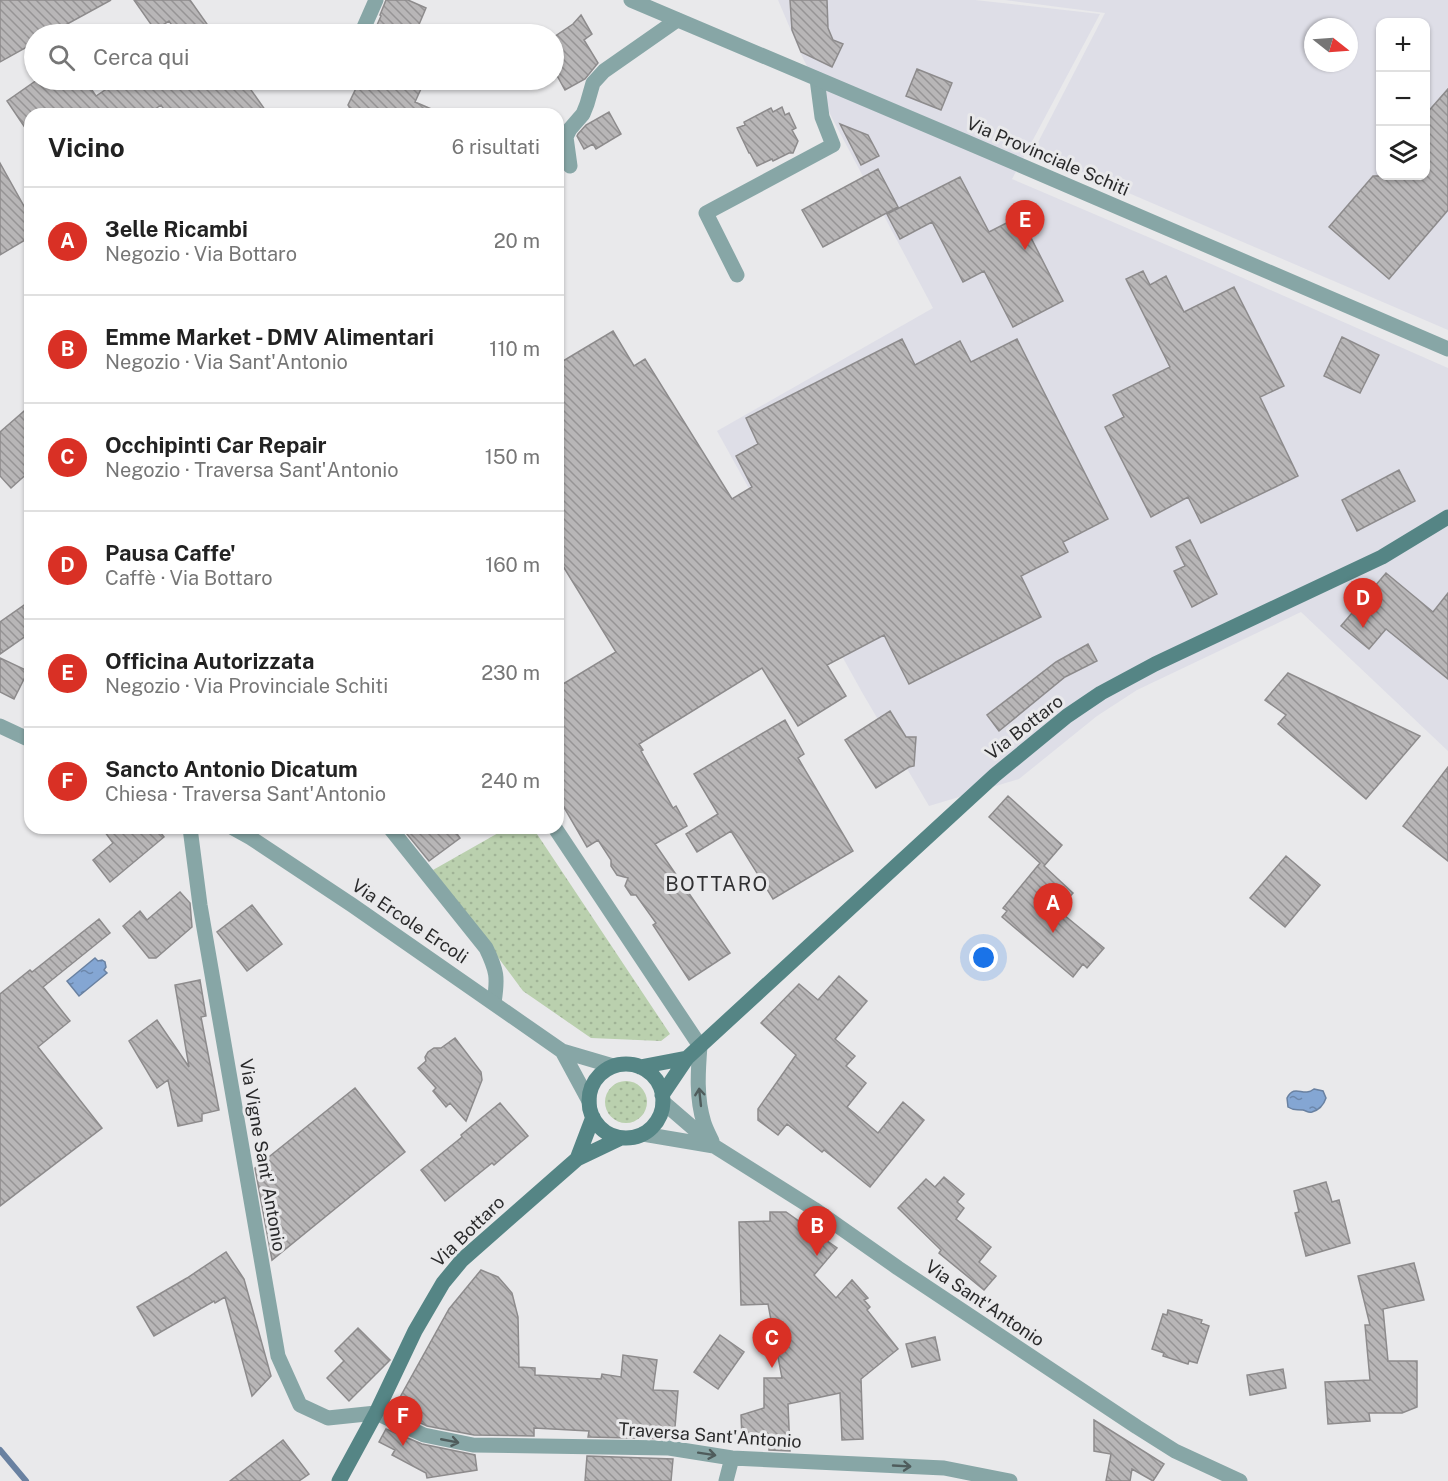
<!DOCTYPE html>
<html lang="it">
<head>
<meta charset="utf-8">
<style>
	:root { --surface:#fff; --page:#f6f6f6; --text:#222; --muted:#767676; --line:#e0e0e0; --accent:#d93025 }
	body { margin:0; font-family:"Public Sans",sans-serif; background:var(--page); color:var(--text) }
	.controls { position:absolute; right:18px; top:18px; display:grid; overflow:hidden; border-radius:12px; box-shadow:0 2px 4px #0004 }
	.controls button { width:54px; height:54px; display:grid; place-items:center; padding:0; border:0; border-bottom:2px solid var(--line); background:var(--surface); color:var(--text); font:30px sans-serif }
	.compass { position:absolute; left:1304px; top:18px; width:54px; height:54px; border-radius:50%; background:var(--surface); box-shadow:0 2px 4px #0004; rotate:107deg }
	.you { position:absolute; left:984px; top:958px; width:21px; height:21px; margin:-15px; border:4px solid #fff; border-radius:50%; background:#1a73e8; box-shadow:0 0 0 9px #1a73e833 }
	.badge { display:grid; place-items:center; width:39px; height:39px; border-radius:50%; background:var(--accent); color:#fff; font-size:20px; font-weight:700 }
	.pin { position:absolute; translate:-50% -50px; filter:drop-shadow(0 2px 3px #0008) }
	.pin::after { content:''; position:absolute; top:32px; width:21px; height:18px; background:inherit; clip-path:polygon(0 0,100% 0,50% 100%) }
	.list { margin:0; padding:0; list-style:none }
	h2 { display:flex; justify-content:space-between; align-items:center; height:78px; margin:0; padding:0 24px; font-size:26px }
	h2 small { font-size:20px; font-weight:400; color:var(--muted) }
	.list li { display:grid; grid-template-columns:39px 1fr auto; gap:18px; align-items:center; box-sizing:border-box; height:108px; padding:0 24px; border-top:2px solid var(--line) }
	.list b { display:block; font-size:22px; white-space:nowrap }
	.list p { margin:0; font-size:20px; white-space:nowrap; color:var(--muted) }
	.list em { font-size:20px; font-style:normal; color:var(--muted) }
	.icon { flex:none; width:33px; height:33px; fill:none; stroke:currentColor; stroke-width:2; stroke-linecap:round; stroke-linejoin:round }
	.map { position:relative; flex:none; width:1448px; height:1481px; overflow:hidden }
	.search { position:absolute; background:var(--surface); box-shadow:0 2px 4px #0004; left:24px; top:24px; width:540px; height:66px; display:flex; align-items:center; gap:15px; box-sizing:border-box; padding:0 21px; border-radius:33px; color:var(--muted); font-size:22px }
	.panel { position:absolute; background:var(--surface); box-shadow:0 2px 4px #0004; left:24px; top:108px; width:540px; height:726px; border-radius:18px }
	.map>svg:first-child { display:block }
</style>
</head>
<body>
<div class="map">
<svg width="1448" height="1481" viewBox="0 0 1448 1481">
	<defs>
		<pattern id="grass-dots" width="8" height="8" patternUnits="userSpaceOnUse" patternTransform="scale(1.5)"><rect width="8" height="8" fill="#bad0ae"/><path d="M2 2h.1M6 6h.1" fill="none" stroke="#a0b396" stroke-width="1.8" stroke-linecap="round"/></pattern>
		<pattern id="water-ripples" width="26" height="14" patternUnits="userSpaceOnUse" patternTransform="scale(1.5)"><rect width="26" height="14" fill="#84a6d3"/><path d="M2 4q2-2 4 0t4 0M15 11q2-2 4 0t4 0" fill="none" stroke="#6c87ab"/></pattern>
		<pattern id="building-back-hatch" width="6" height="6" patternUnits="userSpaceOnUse" patternTransform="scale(1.5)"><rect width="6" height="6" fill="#b8b6b7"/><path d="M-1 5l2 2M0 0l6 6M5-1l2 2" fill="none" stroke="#969495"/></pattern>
	</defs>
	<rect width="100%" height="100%" fill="#e9e9eb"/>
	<path fill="#dedee7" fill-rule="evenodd" d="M 778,0 L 975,0 L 1100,14 L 1012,179 L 1202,260 L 1448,368 L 1448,751 L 1301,612 L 1137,690 L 1097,716 L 1019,779 L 929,806 L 863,694 L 717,431 L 933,308 L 832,118 L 801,54 Z
		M 1005,0 L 1448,0 L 1448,330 L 1033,152 L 1105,13 ZM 1380,22 L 1426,22 L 1426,176 L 1380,176 ZM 1313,27 L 1349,27 L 1349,63 L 1313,63 Z"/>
	<path fill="url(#grass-dots)" d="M 507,828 L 533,828 L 670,1034 L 661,1041 L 591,1038 L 523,991 L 433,870 Z
		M605 1102a21 21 0 1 1 42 0a21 21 0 1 1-42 0Z"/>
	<path fill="url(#water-ripples)" stroke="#6981a1" stroke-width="1.5" d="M 95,958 L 98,961 L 102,960 L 105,962 L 106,967 L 104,970 L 107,973 L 79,996 L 67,981 Z
		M 1314,1089 L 1323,1091 L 1326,1098 C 1324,1104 1319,1110 1312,1112 C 1308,1113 1307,1111 1303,1110 C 1296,1109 1294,1111 1288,1107 L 1287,1098 C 1295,1083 1303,1098 1314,1089 Z"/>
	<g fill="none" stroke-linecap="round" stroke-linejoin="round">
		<path stroke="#6981a1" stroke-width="6" d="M 0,1450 L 26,1481"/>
	</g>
	<path fill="url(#building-back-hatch)" stroke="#8d8b8c" stroke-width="1.5" d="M 0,0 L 111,0 L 49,34 L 34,34 L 34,43 L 0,62 Z
		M 134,0 L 190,0 L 214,34 L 178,34 L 169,21 L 155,30 Z
		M 386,0 L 408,0 L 426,8 L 415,34 L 373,34 L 381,16 L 380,15 Z
		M 790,0 L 827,0 L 828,28 L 833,40 L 843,44 L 832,67 L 801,52 L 792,30 Z
		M 581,15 L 592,34 L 584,40 L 598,63 L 585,79 L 565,90 L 554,70 L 554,37 L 573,24 Z
		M 917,69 L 952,83 L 941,110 L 906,96 Z
		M 37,80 L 85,80 L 96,96 L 120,80 L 244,80 L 268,114 L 167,114 L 161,105 L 148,114 L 30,114 L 30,135 L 7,101 Z
		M 360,80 L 425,80 L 415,102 L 443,114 L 353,114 L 348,105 Z
		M 1448,89 L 1448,210 L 1389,279 L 1329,227 L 1373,176 L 1425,176 L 1425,115 Z
		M 782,107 L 785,115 L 789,113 L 796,128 L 792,130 L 798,141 L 793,153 L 789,153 L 773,161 L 772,159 L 757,166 L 750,153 L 749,153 L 737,128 L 745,125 L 744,122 L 771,108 L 773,112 Z
		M 609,112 L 621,134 L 596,149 L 593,144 L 584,149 L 577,136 L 578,134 L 586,125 Z
		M 840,124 L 868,135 L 879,156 L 861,165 Z
		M 0,163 L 30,217 L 30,237 L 0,255 Z
		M 878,169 L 898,207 L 823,247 L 802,210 Z
		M 960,177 L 989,232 L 1020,216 L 1063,301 L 1013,327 L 984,271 L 963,282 L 932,222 L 900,239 L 887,214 Z
		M 1143,271 L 1150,285 L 1166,276 L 1184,312 L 1234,287 L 1284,386 L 1260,397 L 1298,476 L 1201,523 L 1188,497 L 1151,517 L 1105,427 L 1124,417 L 1113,395 L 1170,367 L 1126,279 Z
		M 613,331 L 634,366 L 645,359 L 732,499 L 752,487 L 736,456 L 758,444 L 746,418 L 902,339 L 915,365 L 960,341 L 971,362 L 1017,339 L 1108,519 L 1063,542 L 1068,552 L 1021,576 L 1041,617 L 909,684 L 884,635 L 827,665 L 846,696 L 798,726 L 762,668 L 639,744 L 643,750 L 641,751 L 673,808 L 676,806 L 687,826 L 655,844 L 730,953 L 689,980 L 653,925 L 656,923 L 636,895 L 631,895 L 625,886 L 628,878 L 617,875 L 611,866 L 611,860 L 598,840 L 587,847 L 558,797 L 558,687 L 616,652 L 558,558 L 558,364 Z
		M 1342,337 L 1379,355 L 1360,393 L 1324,376 Z
		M 30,406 L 30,471 L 11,488 L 0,476 L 0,432 Z
		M 1399,470 L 1415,501 L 1357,531 L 1342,500 Z
		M 1190,540 L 1217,594 L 1192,607 L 1174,571 L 1185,566 L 1176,547 Z
		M 1386,573 L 1433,612 L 1448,593 L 1448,679 L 1386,629 L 1369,649 L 1341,626 Z
		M 30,601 L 30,633 L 0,654 L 0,622 Z
		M 1088,644 L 1097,661 L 1065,677 L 999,731 L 987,715 L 1056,662 Z
		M 0,658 L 28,671 L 14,699 L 0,692 Z
		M 1288,673 L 1420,736 L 1366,799 L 1278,724 L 1286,715 L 1265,700 Z
		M 890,711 L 906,737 L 916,737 L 914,766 L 909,767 L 876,788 L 845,740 Z
		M 785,720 L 804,754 L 798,758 L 853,851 L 773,899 L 731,831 L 697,852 L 686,834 L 718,814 L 694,774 Z
		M 1448,767 L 1448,861 L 1403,826 Z
		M 1008,796 L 1062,845 L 1044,866 L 1073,893 L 1058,910 L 1104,948 L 1087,968 L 1083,964 L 1073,977 L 1002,917 L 1007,911 L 1003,908 L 1040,863 L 989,817 Z
		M 102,828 L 157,828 L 164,837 L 110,882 L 93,860 L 113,843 Z
		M 402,828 L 453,828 L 460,838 L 429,861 Z
		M 1286,856 L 1320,885 L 1285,927 L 1250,898 Z
		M 180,892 L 190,903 L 192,927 L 156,958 L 149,958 L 123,926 L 140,911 L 147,920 Z
		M 252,905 L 282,944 L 247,971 L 217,932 Z
		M 99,919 L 110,933 L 43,987 L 70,1021 L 38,1047 L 102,1128 L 0,1206 L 0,994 L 30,970 L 32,972 Z
		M 839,976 L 867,1001 L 835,1039 L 855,1056 L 846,1066 L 866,1083 L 847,1107 L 878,1133 L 903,1102 L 924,1120 L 870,1187 L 824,1150 L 822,1152 L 787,1124 L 778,1135 L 758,1120 L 758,1109 L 796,1055 L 761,1023 L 799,984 L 818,1000 Z
		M 200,980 L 206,1016 L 201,1017 L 219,1110 L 202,1114 L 202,1121 L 178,1126 L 168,1080 L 157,1088 L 129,1041 L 157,1020 L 189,1067 L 175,985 Z
		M 455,1038 L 481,1072 L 482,1080 L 466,1121 L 450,1103 L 446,1107 L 433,1091 L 436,1088 L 418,1068 L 426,1061 L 425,1057 L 428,1052 L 434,1048 L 441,1048 Z
		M 355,1088 L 405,1152 L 272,1260 L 255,1168 Z
		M 500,1103 L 528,1136 L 494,1165 L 492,1163 L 445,1201 L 421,1170 L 462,1137 L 461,1135 Z
		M 944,1177 L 964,1194 L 957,1202 L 964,1208 L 956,1219 L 991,1247 L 979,1262 L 996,1276 L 984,1290 L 939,1253 L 941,1250 L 898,1208 L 926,1179 L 935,1187 Z
		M 1326,1182 L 1332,1202 L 1339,1200 L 1350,1243 L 1306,1256 L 1295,1213 L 1299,1212 L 1294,1191 Z
		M 770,1212 L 786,1212 L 837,1248 L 814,1275 L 836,1298 L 852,1280 L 868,1298 L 864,1300 L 870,1307 L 867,1310 L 898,1349 L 861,1379 L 863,1439 L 842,1440 L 840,1393 L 788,1404 L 790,1451 L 769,1450 L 769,1436 L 742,1437 L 741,1415 L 764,1408 L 764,1378 L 782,1378 L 768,1304 L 741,1305 L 739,1222 L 770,1221 Z
		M 226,1252 L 244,1279 L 271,1376 L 252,1396 L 225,1297 L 215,1303 L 214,1301 L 154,1336 L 137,1307 L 187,1278 Z
		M 1414,1263 L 1424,1300 L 1383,1309 L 1388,1361 L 1417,1361 L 1417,1407 L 1402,1413 L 1369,1413 L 1370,1421 L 1328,1424 L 1325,1382 L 1370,1380 L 1365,1325 L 1370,1325 L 1358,1276 Z
		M 481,1270 L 498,1277 L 512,1293 L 518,1317 L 519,1367 L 535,1368 L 535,1375 L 601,1379 L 602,1374 L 621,1377 L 623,1355 L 657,1360 L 653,1390 L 678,1391 L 674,1439 L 588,1437 L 589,1431 L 534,1428 L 534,1436 L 474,1435 L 427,1426 L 393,1410 L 449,1309 Z
		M 1168,1310 L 1202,1320 L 1201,1323 L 1209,1326 L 1197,1363 L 1189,1361 L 1188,1364 L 1163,1356 L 1164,1353 L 1152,1349 L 1163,1314 L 1167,1315 Z
		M 358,1328 L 390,1360 L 349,1401 L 327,1378 L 344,1361 L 335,1351 Z
		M 720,1335 L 744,1352 L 718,1389 L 694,1372 Z
		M 935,1337 L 940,1360 L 912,1367 L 906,1344 Z
		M 1283,1369 L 1286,1388 L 1250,1395 L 1247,1375 Z
		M 1094,1420 L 1164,1464 L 1153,1481 L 1132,1469 L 1130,1481 L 1106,1481 L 1111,1454 L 1094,1451 Z
		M 386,1429 L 422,1444 L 475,1455 L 477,1470 L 427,1478 L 426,1473 L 392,1455 L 395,1450 L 379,1442 Z
		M 283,1440 L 309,1474 L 299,1481 L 230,1481 Z
		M 587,1456 L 673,1459 L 671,1481 L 585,1481 Z"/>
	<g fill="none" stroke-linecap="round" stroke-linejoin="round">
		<path stroke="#87a6a6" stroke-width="15" d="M 361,34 L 376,0
			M 570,166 L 566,137 L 570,129 L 583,114 L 587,104 L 593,83 L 604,71 L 677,20
			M 737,275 L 706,213 L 833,145 L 822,117 L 817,79
			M 190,828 L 200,905 L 278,1356 L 300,1405 L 328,1418 L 376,1413 L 424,1435 L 473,1445 L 669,1448 L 732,1458 L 944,1468 L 1010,1481
			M 390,828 L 486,948 C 497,971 498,977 494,1003
			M 555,828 L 700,1046
			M 726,1481 L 732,1458"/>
		<path stroke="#87a6a6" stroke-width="15" d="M 631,0 L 964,141 L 1448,349
			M 0,726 L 30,740
			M 233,828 L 251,838 L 352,905 L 562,1051 L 613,1066
			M 700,1046 C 698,1071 696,1098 704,1123 C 706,1129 709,1135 712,1141
			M 562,1051 L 589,1101
			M 663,1102 L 714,1146 L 814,1209 L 898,1268 L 1137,1427 L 1175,1451 L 1240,1481
			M 643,1134 L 714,1146"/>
		<path stroke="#558585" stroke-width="15" d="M589 1101a37 37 0 1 1 74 0a37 37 0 1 1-74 0Z
			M 640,1067 L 687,1058
			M 662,1095 L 687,1058 L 995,775 L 1067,716 L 1101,693 L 1155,664 L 1382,557 L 1448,517
			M 577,1159 L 593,1117
			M 339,1481 L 376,1413 L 415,1331 L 443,1283 L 462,1260 L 577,1159 L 621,1138"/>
	</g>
	<defs><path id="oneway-shaft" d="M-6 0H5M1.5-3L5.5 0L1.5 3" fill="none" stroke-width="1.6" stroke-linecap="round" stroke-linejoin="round" transform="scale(1.5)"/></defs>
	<g stroke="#4f5c5c">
		<use href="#oneway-shaft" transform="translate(700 1097) rotate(-96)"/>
		<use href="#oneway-shaft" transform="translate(450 1441) rotate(11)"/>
		<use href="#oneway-shaft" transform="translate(707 1454) rotate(9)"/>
		<use href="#oneway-shaft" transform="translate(902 1466) rotate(3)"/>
	</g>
	<g text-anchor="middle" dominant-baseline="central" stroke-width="6" stroke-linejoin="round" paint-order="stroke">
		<g font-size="18" fill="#2a2a2b" stroke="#e9e9eb">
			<text transform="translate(1048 156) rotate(23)">Via Provinciale Schiti</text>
			<text transform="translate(1024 727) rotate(-38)">Via Bottaro</text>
			<text transform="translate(410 921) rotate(34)">Via Ercole Ercoli</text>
			<text transform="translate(263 1155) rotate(80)">Via Vigne Sant' Antonio</text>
			<text transform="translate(468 1231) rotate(-44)">Via Bottaro</text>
			<text transform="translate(985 1303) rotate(34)">Via Sant'Antonio</text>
			<text transform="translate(710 1435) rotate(4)">Traversa Sant'Antonio</text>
		</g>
		<g font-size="20" letter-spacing="1.5" fill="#303032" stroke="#e9e9eb">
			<text x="717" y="884">BOTTARO</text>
		</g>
	</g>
</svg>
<div class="controls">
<button>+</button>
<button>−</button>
<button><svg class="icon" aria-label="layers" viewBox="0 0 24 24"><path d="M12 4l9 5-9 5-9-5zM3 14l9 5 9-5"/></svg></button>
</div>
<svg class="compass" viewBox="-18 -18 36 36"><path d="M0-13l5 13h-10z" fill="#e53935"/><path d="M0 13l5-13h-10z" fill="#767676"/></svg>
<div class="you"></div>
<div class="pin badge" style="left:1053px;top:933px">A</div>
<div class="pin badge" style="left:817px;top:1256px">B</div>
<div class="pin badge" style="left:772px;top:1368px">C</div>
<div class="pin badge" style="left:1363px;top:628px">D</div>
<div class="pin badge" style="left:1025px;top:250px">E</div>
<div class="pin badge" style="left:403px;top:1446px">F</div>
<div class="search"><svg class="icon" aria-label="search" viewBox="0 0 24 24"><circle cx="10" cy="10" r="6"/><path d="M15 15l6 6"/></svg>Cerca qui</div>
<section class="panel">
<h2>Vicino<small>6 risultati</small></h2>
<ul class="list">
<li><span class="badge">A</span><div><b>3elle Ricambi</b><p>Negozio · Via Bottaro</p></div><em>20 m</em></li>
<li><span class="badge">B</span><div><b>Emme Market - DMV Alimentari</b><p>Negozio · Via Sant'Antonio</p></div><em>110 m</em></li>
<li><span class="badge">C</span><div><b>Occhipinti Car Repair</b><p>Negozio · Traversa Sant'Antonio</p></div><em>150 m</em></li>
<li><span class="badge">D</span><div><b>Pausa Caffe'</b><p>Caffè · Via Bottaro</p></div><em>160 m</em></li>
<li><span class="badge">E</span><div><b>Officina Autorizzata</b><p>Negozio · Via Provinciale Schiti</p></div><em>230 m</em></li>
<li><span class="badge">F</span><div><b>Sancto Antonio Dicatum</b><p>Chiesa · Traversa Sant'Antonio</p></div><em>240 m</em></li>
</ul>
</section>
</div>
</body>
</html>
